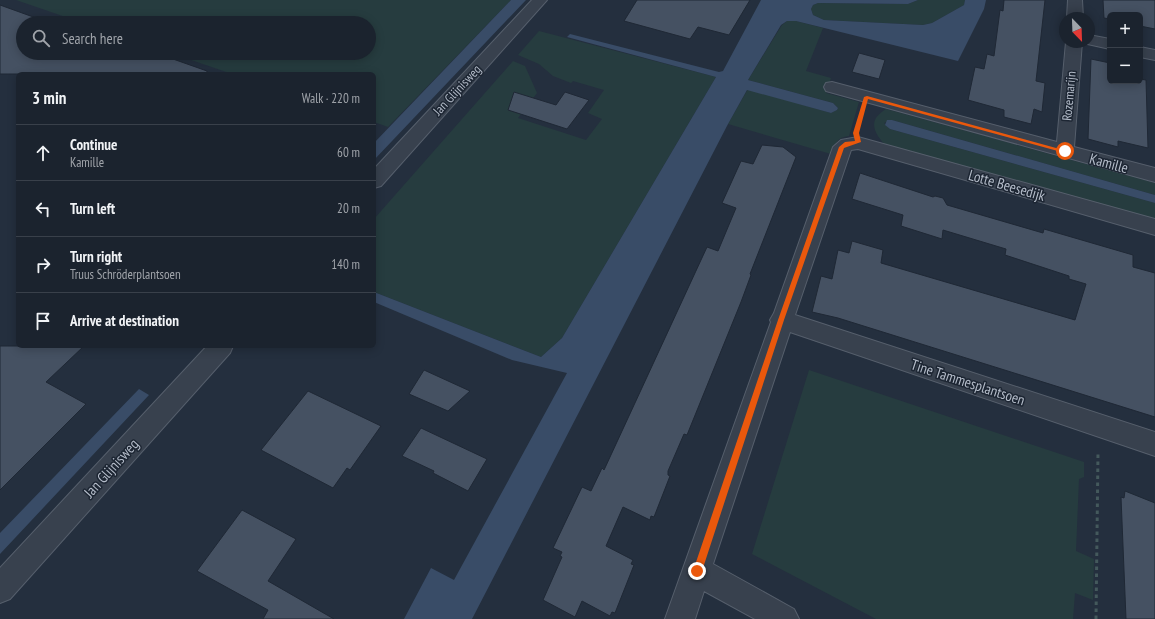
<!DOCTYPE html>
<html lang="en">
<head>
<meta charset="utf-8">
<style>
	:root { --surface:#1b232e; --page:#242b36; --text:#f1f3f6; --muted:#a0a4aa; --line:#39404a }
	body { margin:0; font-family:"PT Sans Narrow",sans-serif; background:var(--page); color:var(--text) }
	.controls { position:absolute; right:12px; top:12px; display:grid; overflow:hidden; border-radius:6px; box-shadow:0 2px 10px #0003 }
	.controls button { width:36px; height:36px; display:grid; place-items:center; padding:0; border:0; border-bottom:1px solid var(--line); background:var(--surface); color:var(--text); font:20px sans-serif }
	.compass { position:absolute; left:1059px; top:12px; width:36px; height:36px; border-radius:50%; background:var(--surface); box-shadow:0 2px 10px #0003; rotate:157deg }
	.stop { position:absolute; width:12px; height:12px; margin:-9px; border:3px solid #ea580c; border-radius:50%; background:#fff }
	.stop.end { background:#ea580c; border-color:#fff; box-shadow:0 1px 4px #0008 }
	.list { margin:0; padding:0; list-style:none }
	h2 { display:flex; justify-content:space-between; align-items:center; height:52px; margin:0; padding:0 16px; font-size:17px }
	h2 small { font-size:13px; font-weight:400; color:var(--muted) }
	.list li { display:grid; grid-template-columns:26px 1fr auto; gap:12px; align-items:center; box-sizing:border-box; height:56px; padding:0 16px; border-top:1px solid var(--line) }
	.list b { display:block; font-size:15px; white-space:nowrap }
	.list p { margin:0; font-size:13px; white-space:nowrap; color:var(--muted) }
	.list em { font-size:13px; font-style:normal; color:var(--muted) }
	.icon { flex:none; width:22px; height:22px; fill:none; stroke:currentColor; stroke-width:2; stroke-linecap:round; stroke-linejoin:round }
	.map { position:relative; flex:none; width:1155px; height:619px; overflow:hidden }
	.search { position:absolute; background:var(--surface); box-shadow:0 2px 10px #0003; left:16px; top:16px; width:360px; height:44px; display:flex; align-items:center; gap:10px; box-sizing:border-box; padding:0 14px; border-radius:22px; color:var(--muted); font-size:15px }
	.panel { position:absolute; background:var(--surface); box-shadow:0 2px 10px #0003; left:16px; top:72px; width:360px; height:276px; border-radius:6px }
	.map>svg:first-child { display:block }
</style>
</head>
<body>
<div class="map">
<svg width="1155" height="619" viewBox="0 0 1155 619">
	<rect width="100%" height="100%" fill="#242f3e"/>
	<path fill="#263c3f" d="M 16,0 L 511,0 L 388,127 L 374,122 L 374,74 L 232,74 L 171,53 L 369,53 L 369,23 L 83,23 Z
		M 918,0 L 965,0 L 964,5 L 932,23 L 923,25 L 824,20 L 813,15 L 811,9 L 813,5 L 818,3 L 908,4 Z
		M 787,21 L 796,21 L 823,28 L 806,71 L 831,78 L 826,93 L 859,102 L 849,136 C 837,137 835,144 831,154 L 728,124 L 748,89 L 831,113 L 837,110 L 838,108 L 833,103 L 748,80 L 782,25 Z
		M 539,31 L 716,77 L 562,338 L 541,357 L 374,292 L 374,219 L 513,61 L 525,66 L 537,93 L 518,118 L 586,140 L 602,119 L 588,113 L 604,90 L 573,81 L 571,83 L 553,76 L 539,64 L 518,55 Z
		M 886,109 L 1155,183 L 1155,195 L 892,120 L 884,123 L 890,129 L 1155,203 L 1155,221 L 884,144 C 873,131 868,120 886,109 Z
		M 809,370 L 1084,462 L 1084,477 L 1079,479 L 1076,551 L 1094,559 L 1093,600 L 1075,593 L 1073,619 L 876,619 L 752,554 Z"/>
	<path fill="#394c67" d="M 511,0 L 526,0 L 374,160 L 374,143 Z
		M 761,0 L 918,0 L 908,4 L 818,3 L 813,5 L 811,9 L 813,15 L 824,20 L 923,25 L 932,23 L 964,5 L 965,0 L 986,0 L 984,9 L 958,61 L 796,21 L 787,21 L 781,25 L 748,80 L 833,103 L 838,108 L 837,110 L 831,113 L 747,90 L 728,124 L 472,619 L 404,619 L 431,568 L 454,580 L 567,373 L 512,360 L 374,302 L 374,292 L 541,357 L 562,338 L 716,77 L 567,37 L 570,34 L 719,72 L 723,71 Z
		M 887,120 L 892,120 L 1155,195 L 1155,203 L 890,129 L 885,125 Z
		M 139,389 L 149,395 L 0,554 L 0,533 Z"/>
	<path fill="#455162" stroke="#1f2835" d="M 637,0 L 750,0 L 729,35 L 698,27 L 690,39 L 624,21 Z
		M 1004,0 L 1045,0 L 1036,81 L 1045,83 L 1042,112 L 1034,109 L 1031,124 L 1004,117 L 1004,110 L 968,100 L 975,67 L 984,69 L 987,54 L 994,56 L 1000,10 L 1003,11 Z
		M 1103,0 L 1155,0 L 1155,29 L 1140,26 L 1140,15 L 1110,15 L 1110,19 L 1104,18 Z
		M 0,5 L 50,23 L 23,23 L 23,53 L 156,53 L 207,71 L 207,74 L 0,74 Z
		M 859,53 L 885,60 L 879,79 L 852,72 Z
		M 1091,59 L 1110,63 L 1110,81 L 1140,81 L 1140,79 L 1146,80 L 1148,148 L 1118,141 L 1118,147 L 1088,139 Z
		M 514,92 L 556,105 L 565,92 L 589,100 L 567,129 L 508,110 Z
		M 762,145 L 783,147 L 796,157 L 750,274 L 751,275 L 741,302 L 687,435 L 684,434 L 668,471 L 668,475 L 670,476 L 654,517 L 651,516 L 650,520 L 623,507 L 606,546 L 633,560 L 631,564 L 634,565 L 615,613 L 612,612 L 610,616 L 582,601 L 575,617 L 543,600 L 562,557 L 560,556 L 562,552 L 553,548 L 582,487 L 591,491 L 602,468 L 604,470 L 707,247 L 718,251 L 736,208 L 722,203 L 741,161 L 753,164 Z
		M 860,173 L 933,197 L 935,196 L 943,198 L 947,205 L 1043,233 L 1044,229 L 1133,255 L 1133,267 L 1155,273 L 1155,417 L 838,318 L 812,312 L 821,276 L 832,279 L 838,250 L 849,253 L 852,241 L 883,250 L 881,263 L 1075,320 L 1086,284 L 1069,279 L 1069,276 L 1005,255 L 1006,249 L 943,230 L 942,239 L 901,226 L 903,215 L 852,199 Z
		M 0,346 L 84,346 L 46,382 L 86,404 L 0,490 Z
		M 424,370 L 470,391 L 448,411 L 409,394 Z
		M 308,391 L 381,426 L 350,470 L 347,468 L 333,488 L 261,450 Z
		M 421,428 L 487,459 L 468,491 L 433,473 L 434,471 L 402,456 Z
		M 1125,491 L 1155,503 L 1155,619 L 1126,619 L 1121,497 L 1124,498 Z
		M 242,510 L 296,539 L 268,581 L 334,619 L 263,619 L 268,610 L 197,571 Z"/>
	<g fill="none" stroke-linecap="round" stroke-linejoin="round">
		<defs>
			<path id="minor" d="M 532,0 L 547,0 L 381,186 L 374,188 L 374,169 Z
				M 1068,0 L 1082,0 L 1083,18 L 1067,18 Z
				M 1089,35 L 1110,39 L 1110,49 L 1083,43 L 1083,42 L 1089,42 Z
				M 1066,42 L 1082,42 L 1074,147 L 1155,168 L 1155,182 L 826,91 L 824,87 L 826,83 L 832,82 L 1057,142 Z
				M 1140,47 L 1155,50 L 1155,60 L 1140,57 Z
				M 858,137 L 1155,219 L 1155,235 L 858,149 L 851,150 L 795,315 L 1155,432 L 1155,456 L 790,332 L 713,564 L 794,609 L 799,619 L 755,619 L 704,591 L 695,619 L 665,619 L 771,322 L 770,320 L 774,313 L 833,147 L 841,140 Z
				M 207,346 L 233,346 L 230,353 L 10,599 L 0,603 L 0,568 Z"/>
		</defs>
		<use href="#minor" stroke="#565f6c" stroke-width="2"/>
		<path stroke="#44595c" stroke-width="2" stroke-dasharray="2 2" stroke-linecap="butt" d="M 859,125 L 862,114"/>
		<path stroke="#44595c" stroke-width="3" stroke-dasharray="3.5 3.5" stroke-linecap="butt" d="M 1096,619 L 1098,452"/>
		<use href="#minor" fill="#38414e" fill-rule="evenodd"/>
	</g>
	<path fill="#ea580c" d="M 867,96 L 1067,151 L 1065,153 L 868,99 L 859,133 L 861,142 L 844,148 L 784,320 L 702,571 L 697,575 L 693,571 L 778,320 L 839,147 L 845,142 L 855,141 L 853,133 L 864,97 Z"/>
	<g text-anchor="middle" dominant-baseline="central" stroke-width="3" stroke-linejoin="round" paint-order="stroke">
		<g font-size="13" fill="#b4bcc9" stroke="#1d2633">
			<text transform="translate(457 90) rotate(-47)">Jan Glijnisweg</text>
			<text transform="translate(1069 96) rotate(-85)">Rozemarijn</text>
		</g>
		<g font-size="15" fill="#b4bcc9" stroke="#1d2633">
			<text transform="translate(1109 163) rotate(15)">Kamille</text>
			<text transform="translate(1007 185) rotate(16)">Lotte Beesedijk</text>
			<text transform="translate(968 382) rotate(18)">Tine Tammesplantsoen</text>
			<text transform="translate(111 468) rotate(-48)">Jan Glijnisweg</text>
		</g>
	</g>
</svg>
<div class="controls">
<button>+</button>
<button>−</button>
</div>
<svg class="compass" viewBox="-18 -18 36 36"><path d="M0-13l5 13h-10z" fill="#e53935"/><path d="M0 13l5-13h-10z" fill="#a0a4aa"/></svg>
<div class="stop" style="left:1065px;top:151px"></div>
<div class="stop end" style="left:697px;top:571px"></div>
<div class="search"><svg class="icon" aria-label="search" viewBox="0 0 24 24"><circle cx="10" cy="10" r="6"/><path d="M15 15l6 6"/></svg>Search here</div>
<section class="panel">
<h2>3 min<small>Walk · 220 m</small></h2>
<ul class="list">
<li><svg class="icon" aria-label="ahead" viewBox="0 0 24 24"><path d="M12 20V5M6 11l6-6 6 6"/></svg><div><b>Continue</b><p>Kamille</p></div><em>60 m</em></li>
<li><svg class="icon" aria-label="left" viewBox="0 0 24 24"><path d="M17 20v-9H6M10 6l-5 5 5 5"/></svg><div><b>Turn left</b></div><em>20 m</em></li>
<li><svg class="icon" aria-label="right" viewBox="0 0 24 24"><path d="M7 20v-9h11M14 6l5 5-5 5"/></svg><div><b>Turn right</b><p>Truus Schröderplantsoen</p></div><em>140 m</em></li>
<li><svg class="icon" aria-label="arrive" viewBox="0 0 24 24"><path d="M6 21V4h12l-3 4 3 4H6"/></svg><div><b>Arrive at destination</b></div></li>
</ul>
</section>
</div>
</body>
</html>
